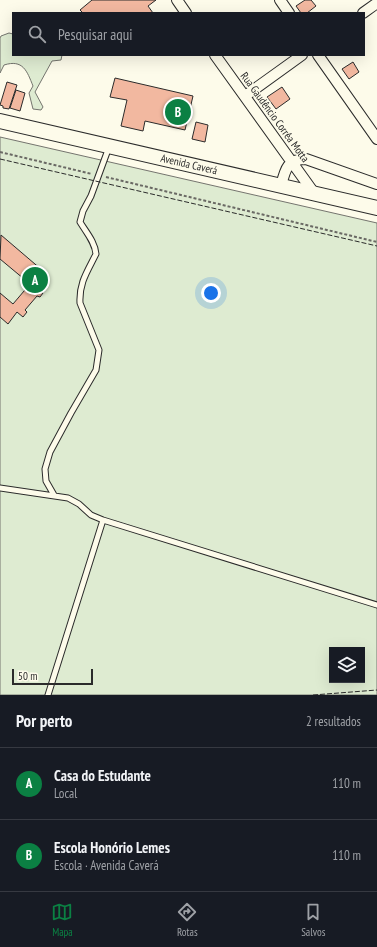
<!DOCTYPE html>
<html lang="pt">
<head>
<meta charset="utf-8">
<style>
	:root { --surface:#171b24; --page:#242831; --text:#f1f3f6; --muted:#9ea1a6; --line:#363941; --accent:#0b8043 }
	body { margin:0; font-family:"PT Sans Narrow",sans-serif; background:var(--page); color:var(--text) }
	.controls { position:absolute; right:12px; bottom:12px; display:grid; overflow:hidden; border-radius:0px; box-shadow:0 4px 16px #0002 }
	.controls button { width:36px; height:36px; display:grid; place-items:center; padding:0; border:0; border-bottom:1px solid var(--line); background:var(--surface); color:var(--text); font:20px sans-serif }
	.scale { position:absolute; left:12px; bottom:10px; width:81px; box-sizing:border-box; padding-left:4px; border:2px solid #2b2b2b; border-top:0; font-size:11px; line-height:14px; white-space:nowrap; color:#2b2b2b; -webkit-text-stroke:3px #fdfbea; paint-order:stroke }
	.you { position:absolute; left:211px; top:293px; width:14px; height:14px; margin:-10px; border:3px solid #fff; border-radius:50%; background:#1a73e8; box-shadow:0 0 0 6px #1a73e833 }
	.badge { display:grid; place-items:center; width:26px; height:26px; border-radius:50%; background:var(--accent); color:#fff; font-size:13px; font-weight:700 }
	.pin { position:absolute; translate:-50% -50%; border:2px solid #fff; box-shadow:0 1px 4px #0006 }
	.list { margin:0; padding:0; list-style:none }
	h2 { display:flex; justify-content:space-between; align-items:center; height:52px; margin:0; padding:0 16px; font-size:17px }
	h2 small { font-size:13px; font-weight:400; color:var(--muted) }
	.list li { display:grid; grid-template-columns:26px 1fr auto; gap:12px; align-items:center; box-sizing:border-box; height:72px; padding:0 16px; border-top:1px solid var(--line) }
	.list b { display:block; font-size:15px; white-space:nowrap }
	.list p { margin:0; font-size:13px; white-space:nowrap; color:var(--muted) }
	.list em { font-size:13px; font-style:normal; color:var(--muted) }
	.icon { flex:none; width:22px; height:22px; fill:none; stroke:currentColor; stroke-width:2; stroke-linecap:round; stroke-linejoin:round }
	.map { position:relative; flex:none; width:377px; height:695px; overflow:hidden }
	.search { position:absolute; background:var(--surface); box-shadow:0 4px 16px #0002; left:12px; right:12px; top:12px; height:44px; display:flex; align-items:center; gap:10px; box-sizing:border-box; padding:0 14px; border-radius:0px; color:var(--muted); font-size:15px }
	.sheet { height:196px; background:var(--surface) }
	nav { display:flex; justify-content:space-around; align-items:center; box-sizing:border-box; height:56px; border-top:1px solid var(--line); background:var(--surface); font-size:11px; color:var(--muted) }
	nav a { display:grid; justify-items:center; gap:2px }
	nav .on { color:var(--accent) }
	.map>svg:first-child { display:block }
</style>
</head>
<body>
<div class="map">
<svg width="377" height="695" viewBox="0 0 377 695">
	<rect width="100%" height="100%" fill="#fdfbea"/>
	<path fill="#deebd1" stroke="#74746e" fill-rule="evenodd" d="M 9,33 L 13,34 L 13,55 L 62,55 L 61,60 L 52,61 L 35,92 L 43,107 L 41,110 L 33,109 L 29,93 L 33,86 C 27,71 23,59 4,65 L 0,73 L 0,38 L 1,36 Z
		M 0,137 L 377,223 L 377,695 L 0,695 ZM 332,650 L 362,650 L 362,680 L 332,680 Z"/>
	<path fill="#f2b8a0" stroke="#2b2b2b" d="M 92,0 L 156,0 L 148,6 L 153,13 L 83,13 L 80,10 Z
		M 305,0 L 311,0 L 316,6 L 307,13 L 301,13 L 296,6 Z
		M 353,62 L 359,72 L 349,79 L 342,69 Z
		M 115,78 L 193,96 L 185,130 L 145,121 L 143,131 L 121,126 L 127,100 L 110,97 Z
		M 7,82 L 17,85 L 9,109 L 3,108 L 3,106 L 0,105 Z
		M 282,87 L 290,99 L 276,109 L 267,97 Z
		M 16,90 L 25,93 L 20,111 L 10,108 Z
		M 196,122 L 208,125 L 205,142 L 192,139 Z
		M 1,235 L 49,276 L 38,288 L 43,293 L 40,297 L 37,296 L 25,310 L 27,312 L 23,317 L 17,312 L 8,324 L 0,317 L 0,293 L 13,304 L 30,284 L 0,259 Z"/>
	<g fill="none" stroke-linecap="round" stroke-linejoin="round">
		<defs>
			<path id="lane" d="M 0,488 L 68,498 L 79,504 L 91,515 L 103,520 L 377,605
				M 54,495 L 46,481 L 45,469 L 50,452 L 71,413 L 96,370 L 99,350 L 80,303 C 79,283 87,272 96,254 C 95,242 86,232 80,222 L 83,211 L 91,196 L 109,147
				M 48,695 L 103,520"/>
			<path id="street" d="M 177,0 L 186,13
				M 280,0 L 289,13
				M 363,13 L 377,3
				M 215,55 L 314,193
				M 318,55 L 377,139
				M 245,96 L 302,55
				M 281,186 C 285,170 287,159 306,159 L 377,184"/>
			<path id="secondary" d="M 0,121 L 377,208"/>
		</defs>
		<use href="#lane" stroke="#2b2b2b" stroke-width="7"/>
		<use href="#street" stroke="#2b2b2b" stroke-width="12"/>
		<use href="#secondary" stroke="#2b2b2b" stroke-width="16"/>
		<path stroke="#6a6964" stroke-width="2" stroke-dasharray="3 2" stroke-linecap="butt" d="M 0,152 L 92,174
			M 106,177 L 377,242"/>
		<use href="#lane" stroke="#fdfbea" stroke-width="5"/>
		<use href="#street" stroke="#fdfbea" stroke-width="10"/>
		<use href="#secondary" stroke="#fdfbea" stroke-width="14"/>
		<path stroke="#2b2b2b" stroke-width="1" stroke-dasharray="5 2" stroke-linecap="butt" d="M 0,159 L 377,246
			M 313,695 L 377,690"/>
	</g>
	<g text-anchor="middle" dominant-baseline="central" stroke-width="3" stroke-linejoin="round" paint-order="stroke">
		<g font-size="11" fill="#2b2b2b" stroke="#fdfbea">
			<text transform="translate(275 117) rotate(54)">Rua Gaudêncio Corrêa Motta</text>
			<text transform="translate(189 164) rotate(13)">Avenida Caverá</text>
		</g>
	</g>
</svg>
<div class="controls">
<button><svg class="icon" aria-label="layers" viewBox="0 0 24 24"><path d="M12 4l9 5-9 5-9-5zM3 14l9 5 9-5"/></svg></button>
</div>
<div class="scale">50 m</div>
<div class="you"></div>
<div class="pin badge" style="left:35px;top:280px">A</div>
<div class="pin badge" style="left:178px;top:112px">B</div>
<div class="search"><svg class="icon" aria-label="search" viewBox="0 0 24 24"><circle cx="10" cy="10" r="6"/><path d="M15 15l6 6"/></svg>Pesquisar aqui</div>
</div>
<section class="sheet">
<h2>Por perto<small>2 resultados</small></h2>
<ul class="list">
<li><span class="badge">A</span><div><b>Casa do Estudante</b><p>Local</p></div><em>110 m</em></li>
<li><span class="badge">B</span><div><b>Escola Honório Lemes</b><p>Escola · Avenida Caverá</p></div><em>110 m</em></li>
</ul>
</section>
<nav>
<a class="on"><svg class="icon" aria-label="map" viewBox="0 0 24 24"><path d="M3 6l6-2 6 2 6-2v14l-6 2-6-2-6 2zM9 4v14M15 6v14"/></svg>Mapa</a>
<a><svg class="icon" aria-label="directions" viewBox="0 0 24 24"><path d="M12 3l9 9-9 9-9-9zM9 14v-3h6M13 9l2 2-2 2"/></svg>Rotas</a>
<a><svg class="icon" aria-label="saved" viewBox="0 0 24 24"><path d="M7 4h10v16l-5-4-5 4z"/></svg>Salvos</a>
</nav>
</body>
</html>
